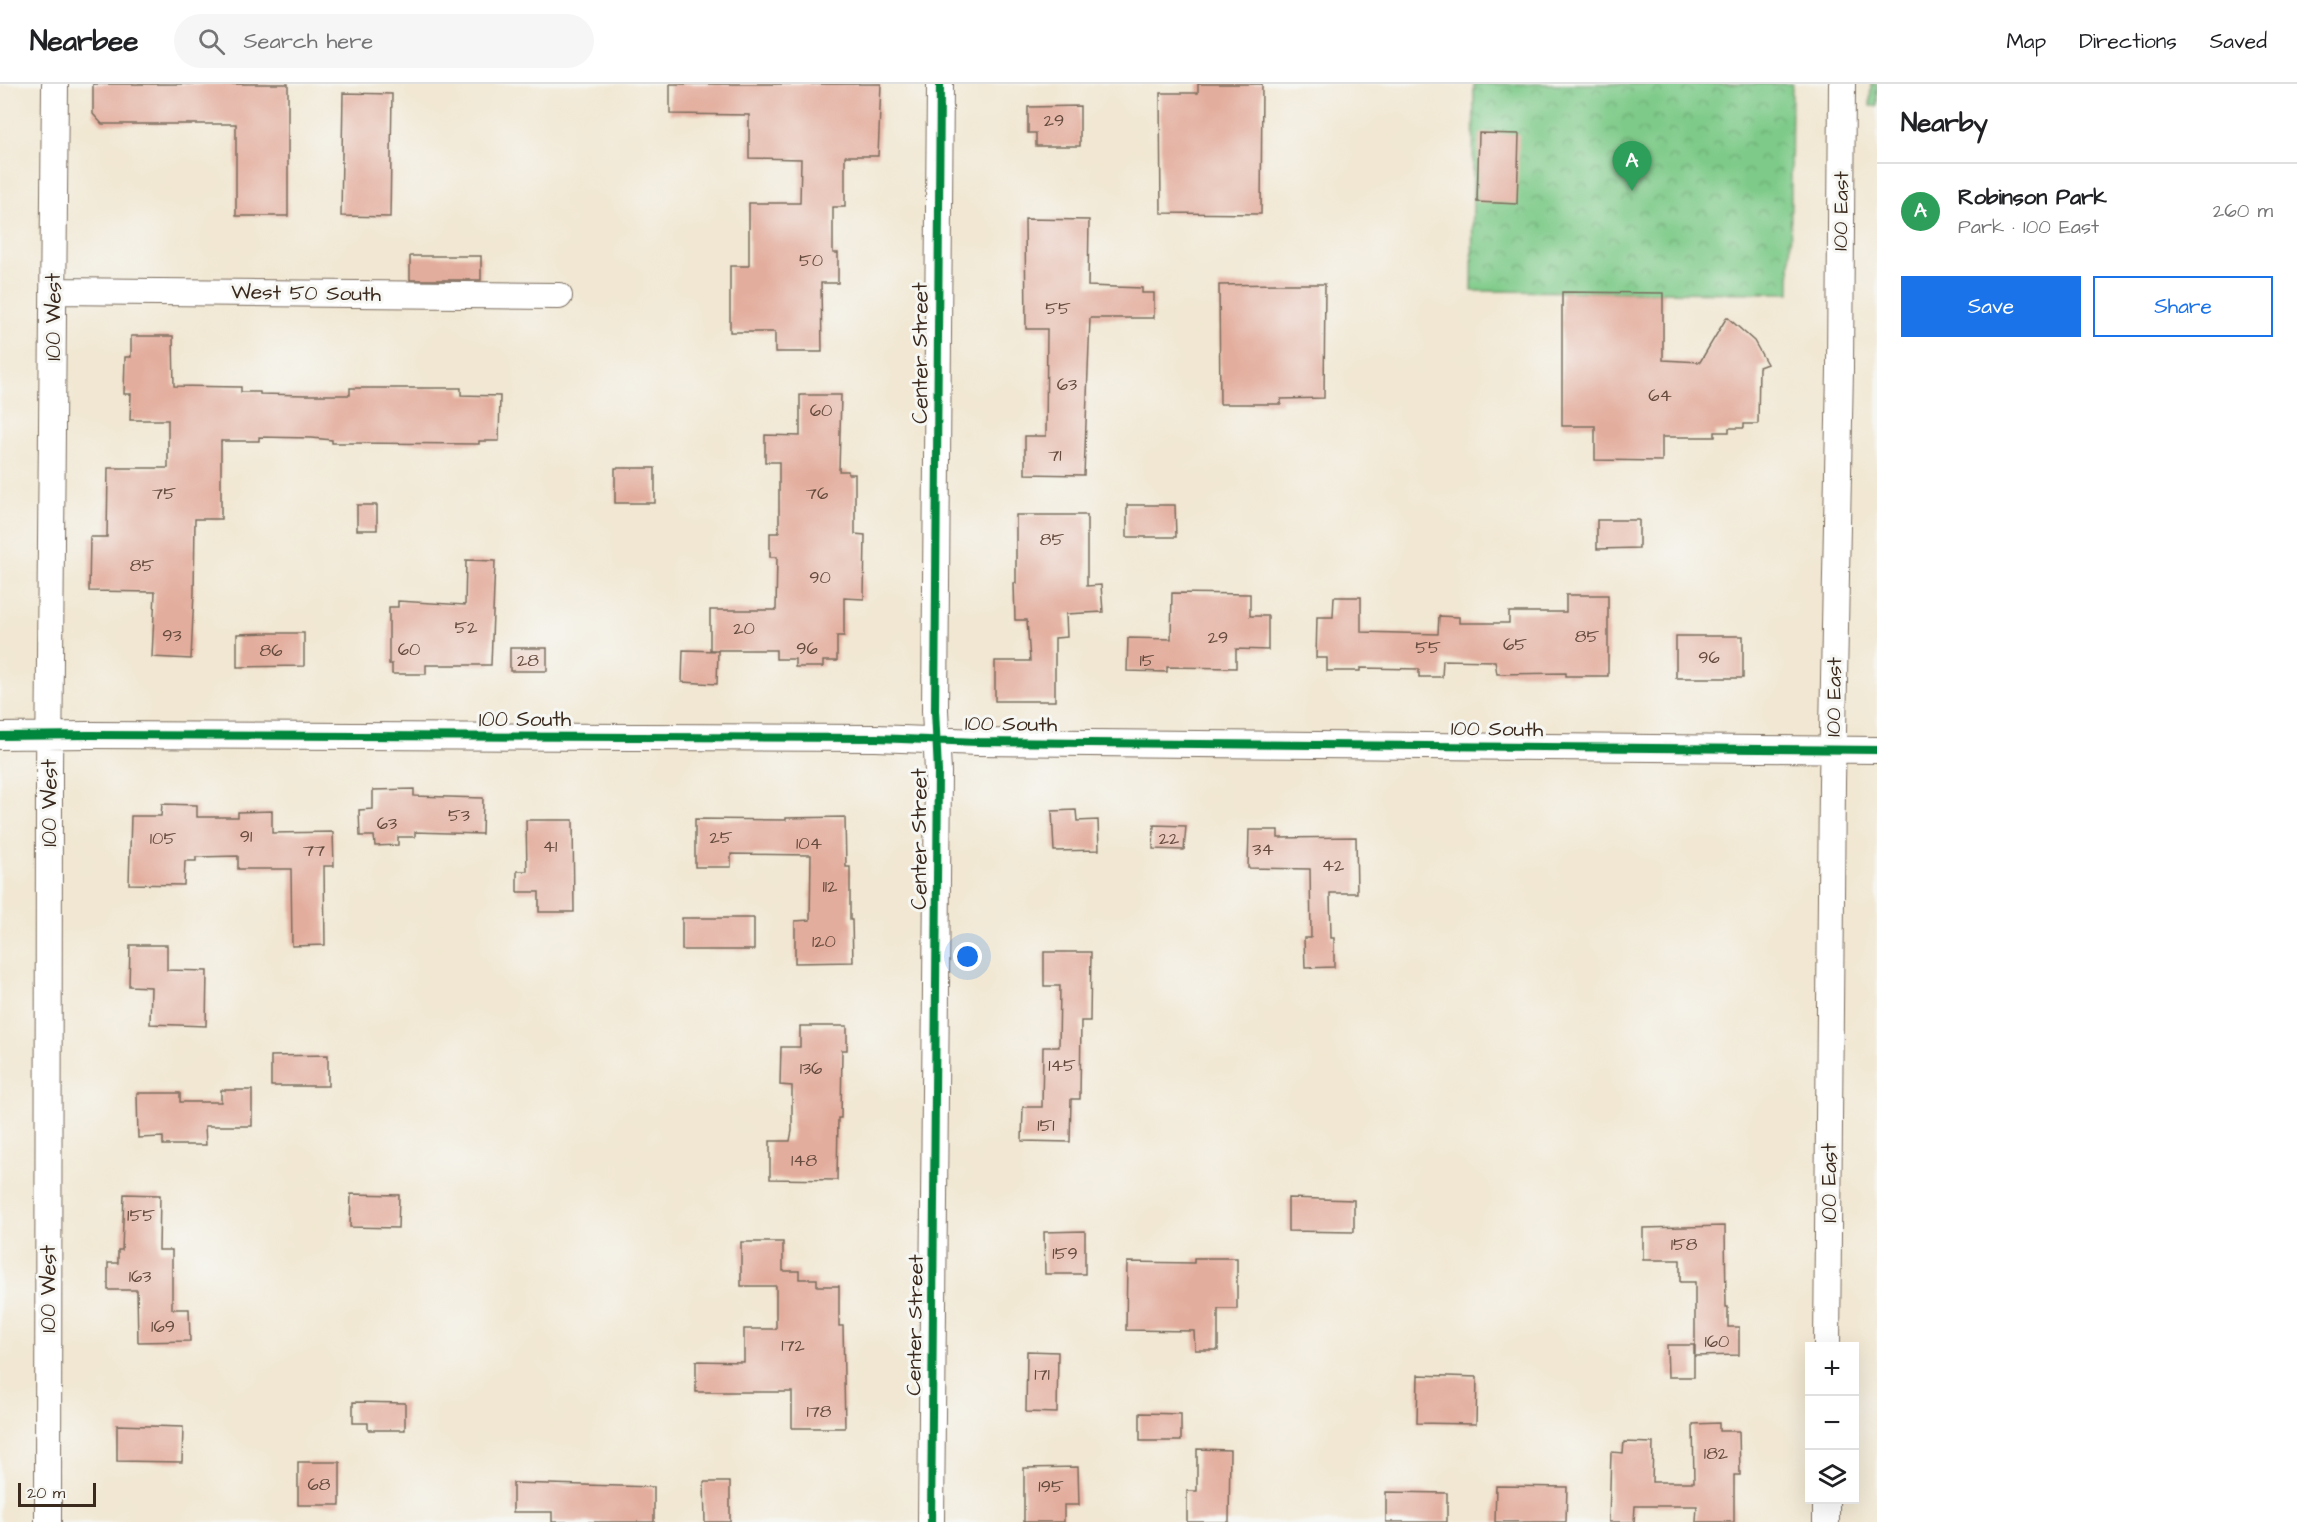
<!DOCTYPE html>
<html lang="en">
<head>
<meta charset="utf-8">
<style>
	:root { --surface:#fff; --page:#f6f6f6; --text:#202124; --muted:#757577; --line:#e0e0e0; --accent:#1a73e8 }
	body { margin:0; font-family:"Architects Daughter",sans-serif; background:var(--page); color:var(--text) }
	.controls { position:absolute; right:18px; bottom:18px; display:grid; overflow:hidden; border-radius:0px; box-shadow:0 6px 24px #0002 }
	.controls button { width:54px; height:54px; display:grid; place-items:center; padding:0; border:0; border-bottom:2px solid var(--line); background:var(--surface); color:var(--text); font:30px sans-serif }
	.scale { position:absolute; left:18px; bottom:15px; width:78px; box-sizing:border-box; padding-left:6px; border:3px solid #3b2a1e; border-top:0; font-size:16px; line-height:21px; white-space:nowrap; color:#3b2a1e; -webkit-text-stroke:4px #f6f6f2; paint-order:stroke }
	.you { position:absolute; left:968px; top:873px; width:21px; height:21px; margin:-15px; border:4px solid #fff; border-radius:50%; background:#1a73e8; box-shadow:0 0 0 9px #1a73e833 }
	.badge { display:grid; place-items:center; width:39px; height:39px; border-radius:50%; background:var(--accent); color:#fff; font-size:20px; font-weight:700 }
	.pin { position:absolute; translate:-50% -50px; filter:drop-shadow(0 2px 3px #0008) }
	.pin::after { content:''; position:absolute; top:32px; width:21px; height:18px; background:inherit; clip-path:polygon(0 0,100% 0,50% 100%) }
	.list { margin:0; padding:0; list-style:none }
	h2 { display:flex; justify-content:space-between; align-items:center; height:78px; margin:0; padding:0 24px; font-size:26px }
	h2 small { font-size:20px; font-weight:400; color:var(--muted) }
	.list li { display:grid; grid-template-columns:39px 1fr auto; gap:18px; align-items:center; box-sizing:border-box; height:96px; padding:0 24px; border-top:2px solid var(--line) }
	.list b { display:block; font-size:22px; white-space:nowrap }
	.list p { margin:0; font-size:20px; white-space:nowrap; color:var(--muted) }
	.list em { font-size:20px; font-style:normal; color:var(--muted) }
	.actions { display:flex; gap:12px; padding:18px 24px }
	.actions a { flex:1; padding:14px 0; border:2px solid var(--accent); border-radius:0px; text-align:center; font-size:21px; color:var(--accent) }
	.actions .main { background:var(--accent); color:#fff }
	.icon { flex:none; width:33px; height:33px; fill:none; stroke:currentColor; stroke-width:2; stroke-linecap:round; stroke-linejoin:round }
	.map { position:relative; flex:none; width:1877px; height:1438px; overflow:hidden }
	header { display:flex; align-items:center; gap:36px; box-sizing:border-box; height:84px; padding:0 30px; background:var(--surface); border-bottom:2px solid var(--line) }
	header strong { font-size:28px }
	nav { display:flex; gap:33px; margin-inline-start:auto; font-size:21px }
	.search { width:420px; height:54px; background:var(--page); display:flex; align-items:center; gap:15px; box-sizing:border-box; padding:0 21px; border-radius:33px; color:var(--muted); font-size:22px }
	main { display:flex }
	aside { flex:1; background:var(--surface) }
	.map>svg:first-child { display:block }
</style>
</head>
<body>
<header>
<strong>Nearbee</strong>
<div class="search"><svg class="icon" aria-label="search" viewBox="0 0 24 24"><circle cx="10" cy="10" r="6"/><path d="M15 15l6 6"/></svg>Search here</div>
<nav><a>Map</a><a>Directions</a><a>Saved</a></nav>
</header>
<main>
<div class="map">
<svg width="1877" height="1438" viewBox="0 0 1877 1438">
	<defs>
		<pattern id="grass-tufts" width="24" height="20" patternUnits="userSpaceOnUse" patternTransform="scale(1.5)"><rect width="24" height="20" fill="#7eca89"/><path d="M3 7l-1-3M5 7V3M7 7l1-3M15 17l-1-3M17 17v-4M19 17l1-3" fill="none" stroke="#68a46f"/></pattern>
		<pattern id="park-crowns" width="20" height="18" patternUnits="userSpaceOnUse" patternTransform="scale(1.5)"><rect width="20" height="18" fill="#7eca89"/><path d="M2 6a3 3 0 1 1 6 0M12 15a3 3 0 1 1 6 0" fill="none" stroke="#68a46f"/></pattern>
	</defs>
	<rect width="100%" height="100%" fill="#f6f6f2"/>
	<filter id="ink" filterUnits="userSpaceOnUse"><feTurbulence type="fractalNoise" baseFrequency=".0167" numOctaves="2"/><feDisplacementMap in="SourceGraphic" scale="12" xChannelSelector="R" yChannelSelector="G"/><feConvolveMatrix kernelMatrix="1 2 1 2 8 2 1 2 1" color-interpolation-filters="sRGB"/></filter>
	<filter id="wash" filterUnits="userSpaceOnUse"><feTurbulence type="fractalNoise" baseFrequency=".008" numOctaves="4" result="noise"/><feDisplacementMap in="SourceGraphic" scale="24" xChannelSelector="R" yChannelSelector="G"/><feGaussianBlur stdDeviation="1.35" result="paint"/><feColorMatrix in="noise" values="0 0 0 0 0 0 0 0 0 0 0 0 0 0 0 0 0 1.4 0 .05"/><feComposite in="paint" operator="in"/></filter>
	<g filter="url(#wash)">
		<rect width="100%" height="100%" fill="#f1e7d2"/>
		<path fill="url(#grass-tufts)" stroke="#5c7a54" stroke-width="1.5" d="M 1871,0 L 1877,0 L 1877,22 L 1870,22 Z"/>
		<path fill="url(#park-crowns)" stroke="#5c7a54" stroke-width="1.5" d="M 1474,0 L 1792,0 L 1790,209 L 1472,207 Z"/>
		<g id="blocks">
			<path fill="#e3ad9d" d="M 93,0 L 288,0 L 288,132 L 236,132 L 236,40 L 102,40 L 93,30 Z
				M 670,0 L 881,0 L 878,72 L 845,72 L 845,123 L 833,123 L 833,169 L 838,169 L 838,199 L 821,199 L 822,268 L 775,268 L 775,248 L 730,248 L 730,182 L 749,182 L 749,119 L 800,119 L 801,75 L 749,74 L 749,31 L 670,30 Z
				M 1198,0 L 1262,0 L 1261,130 L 1161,129 L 1160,9 L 1198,9 Z
				M 343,9 L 392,10 L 390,133 L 341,132 Z
				M 1080,22 L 1080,62 L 1036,62 L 1036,49 L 1028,49 L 1028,23 Z
				M 1479,49 L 1519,50 L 1517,120 L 1477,118 Z
				M 1025,135 L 1089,136 L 1088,202 L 1142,204 L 1142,209 L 1154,209 L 1154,234 L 1090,234 L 1084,391 L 1025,390 L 1025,352 L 1046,352 L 1047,245 L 1026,245 Z
				M 410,172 L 481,172 L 481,196 L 410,196 Z
				M 1281,200 L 1325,200 L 1324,314 L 1281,315 L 1281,320 L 1220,320 L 1219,201 Z
				M 1562,208 L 1663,209 L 1663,276 L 1700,278 L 1727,233 L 1754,257 L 1767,280 L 1759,283 L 1758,340 L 1744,340 L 1744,344 L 1729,344 L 1729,348 L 1715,348 L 1715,353 L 1662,353 L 1662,377 L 1595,376 L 1595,342 L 1562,342 Z
				M 131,252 L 173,252 L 174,302 L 241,303 L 241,308 L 260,308 L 260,310 L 306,311 L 350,311 L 350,304 L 461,304 L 461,311 L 500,312 L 499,357 L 479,357 L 479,360 L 353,359 L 332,359 L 332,356 L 312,354 L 259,353 L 259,357 L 221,357 L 221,435 L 195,435 L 194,508 L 191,575 L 152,573 L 155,508 L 89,507 L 90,453 L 107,453 L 108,384 L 168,384 L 168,336 L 130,336 L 131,310 L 124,310 L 125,273 L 131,273 Z
				M 800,311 L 841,311 L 839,387 L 848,387 L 848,390 L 855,390 L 855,450 L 865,451 L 864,515 L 844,514 L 844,552 L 837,552 L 837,577 L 823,577 L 823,583 L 795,583 L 795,575 L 776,575 L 776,566 L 710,566 L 710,526 L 776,526 L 777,473 L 770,473 L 770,449 L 779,449 L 779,378 L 765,378 L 765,351 L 800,352 Z
				M 615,384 L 655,384 L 655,419 L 615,419 Z
				M 357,421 L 377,421 L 377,446 L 357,446 Z
				M 1127,421 L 1175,421 L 1176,453 L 1127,453 Z
				M 1016,431 L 1087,431 L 1087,502 L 1101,501 L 1103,528 L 1066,530 L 1067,553 L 1055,554 L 1055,617 L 995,617 L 995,577 L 1030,577 L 1027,536 L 1015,536 L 1014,499 L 1016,499 Z
				M 1597,436 L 1639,436 L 1639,464 L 1597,465 Z
				M 466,476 L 495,477 L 491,581 L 426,581 L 426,590 L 392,590 L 392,580 L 389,580 L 389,523 L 398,523 L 398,517 L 465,521 Z
				M 1172,509 L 1250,510 L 1250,532 L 1268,532 L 1268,566 L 1236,565 L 1236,584 L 1167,583 L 1167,588 L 1127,587 L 1128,554 L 1171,555 Z
				M 1566,511 L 1608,511 L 1608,592 L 1566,592 L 1566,589 L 1497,590 L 1495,577 L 1443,576 L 1442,593 L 1419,593 L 1419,585 L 1360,584 L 1360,587 L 1327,587 L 1327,574 L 1316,574 L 1317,533 L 1333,533 L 1334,513 L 1361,513 L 1361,548 L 1438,550 L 1439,532 L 1459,533 L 1459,539 L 1509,539 L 1509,528 L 1566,528 Z
				M 268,549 L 304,549 L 304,582 L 237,583 L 237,550 Z
				M 1676,552 L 1743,552 L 1743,594 L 1676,594 Z
				M 510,564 L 547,564 L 547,587 L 510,587 Z
				M 683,566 L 718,567 L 717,600 L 682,598 Z
				M 414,705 L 414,712 L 483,714 L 482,750 L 415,748 L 415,753 L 398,753 L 398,761 L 375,762 L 374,752 L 360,752 L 359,726 L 373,725 L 373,706 Z
				M 162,720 L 197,721 L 197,733 L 238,733 L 238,728 L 272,727 L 272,749 L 333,748 L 334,782 L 324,782 L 325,861 L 292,862 L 291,785 L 238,785 L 238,772 L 196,773 L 196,777 L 185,777 L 184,801 L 129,800 L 131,732 L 161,732 Z
				M 1076,726 L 1077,737 L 1098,736 L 1099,766 L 1054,767 L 1052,727 Z
				M 845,733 L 846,783 L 850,783 L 850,836 L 852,836 L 853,878 L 795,879 L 795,837 L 810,836 L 811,771 L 731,770 L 731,783 L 695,783 L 695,735 L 786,736 L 786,734 Z
				M 526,736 L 573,736 L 574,828 L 539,828 L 539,808 L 517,808 L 517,787 L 527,787 Z
				M 1154,741 L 1186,742 L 1184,766 L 1153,765 Z
				M 1249,746 L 1278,746 L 1278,754 L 1356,753 L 1357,809 L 1330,809 L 1331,854 L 1334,854 L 1334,883 L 1305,884 L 1304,854 L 1311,854 L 1310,785 L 1248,784 Z
				M 682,834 L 754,834 L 754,866 L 682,866 Z
				M 130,861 L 167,861 L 167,886 L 207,887 L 206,942 L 150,940 L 151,903 L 129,902 Z
				M 1044,868 L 1091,868 L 1090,937 L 1081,937 L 1080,1015 L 1071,1015 L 1070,1058 L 1022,1057 L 1023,1023 L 1042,1023 L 1043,963 L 1059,963 L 1060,902 L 1044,902 Z
				M 800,942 L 847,942 L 847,966 L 842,966 L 841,1034 L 838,1034 L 837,1096 L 770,1095 L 770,1057 L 790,1057 L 792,1047 L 792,1002 L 780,1001 L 781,963 L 800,963 Z
				M 328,971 L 328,1002 L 271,1002 L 271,972 Z
				M 221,1006 L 252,1006 L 252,1042 L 205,1042 L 206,1061 L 163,1061 L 163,1053 L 138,1054 L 137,1009 L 180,1009 L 180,1018 L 221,1018 Z
				M 124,1110 L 160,1111 L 159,1166 L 172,1166 L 172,1225 L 189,1225 L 190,1257 L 138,1258 L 137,1206 L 108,1206 L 108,1179 L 118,1179 L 118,1166 L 122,1166 Z
				M 351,1110 L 399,1111 L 398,1144 L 350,1143 Z
				M 1288,1114 L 1354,1116 L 1354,1148 L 1288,1147 Z
				M 1725,1142 L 1726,1223 L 1728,1223 L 1728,1243 L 1739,1243 L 1739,1271 L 1695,1272 L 1695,1198 L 1680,1198 L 1680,1176 L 1643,1176 L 1643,1144 Z
				M 1085,1147 L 1085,1190 L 1045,1190 L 1044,1148 Z
				M 741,1158 L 783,1158 L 783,1187 L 799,1187 L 799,1195 L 817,1195 L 817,1202 L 839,1202 L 839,1242 L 843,1242 L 845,1344 L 792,1344 L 792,1308 L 696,1308 L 696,1277 L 744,1278 L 744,1245 L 776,1245 L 776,1202 L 741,1202 Z
				M 1194,1174 L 1237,1174 L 1237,1225 L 1218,1225 L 1218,1266 L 1195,1266 L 1194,1247 L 1126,1246 L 1127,1178 L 1194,1179 Z
				M 1667,1261 L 1694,1261 L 1694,1293 L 1668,1293 Z
				M 1027,1267 L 1058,1268 L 1057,1329 L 1026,1328 Z
				M 1418,1291 L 1477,1293 L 1476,1340 L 1417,1339 Z
				M 353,1318 L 405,1319 L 405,1346 L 368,1346 L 368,1339 L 353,1339 Z
				M 1140,1329 L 1181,1330 L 1181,1357 L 1140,1357 Z
				M 1719,1339 L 1719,1347 L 1739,1347 L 1740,1391 L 1734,1391 L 1734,1438 L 1696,1438 L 1697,1422 L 1635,1422 L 1634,1438 L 1609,1438 L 1611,1368 L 1623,1369 L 1624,1358 L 1653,1359 L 1652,1398 L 1694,1398 L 1693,1340 Z
				M 117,1341 L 183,1343 L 182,1378 L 117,1377 Z
				M 1197,1365 L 1230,1366 L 1229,1438 L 1187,1438 L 1187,1407 L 1197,1407 Z
				M 298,1378 L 340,1378 L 340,1421 L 298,1421 Z
				M 1078,1383 L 1079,1421 L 1064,1421 L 1064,1438 L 1024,1438 L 1024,1384 Z
				M 704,1398 L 730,1398 L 730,1438 L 705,1438 Z
				M 513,1399 L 654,1403 L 654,1438 L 552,1438 L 552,1428 L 513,1428 Z
				M 1496,1402 L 1567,1403 L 1566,1438 L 1495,1438 Z
				M 1386,1408 L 1447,1409 L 1447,1438 L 1386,1438 Z"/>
		</g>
	</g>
	<g filter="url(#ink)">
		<use href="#blocks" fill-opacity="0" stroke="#7b6c5d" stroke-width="1.5"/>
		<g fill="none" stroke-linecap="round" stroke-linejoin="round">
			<defs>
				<path id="minor" d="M 53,207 L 559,212
					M 0,652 L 88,651 L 876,654 L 978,658 L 1877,666
					M 1827,1262 L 1832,699 L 1840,285 L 1842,0
					M 48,1438 L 49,687 L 55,0
					M 931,1438 L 938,688 L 935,626 L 940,0
					M 1826,1438 L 1826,1416"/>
			</defs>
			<use href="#minor" stroke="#7b6c5d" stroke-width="28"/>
			<use href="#minor" stroke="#fff" stroke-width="26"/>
			<defs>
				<path id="cycleway" d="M 0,652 L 88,651 L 876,654 L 978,658 L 1877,666
					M 931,1438 L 938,688 L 935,626 L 940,0"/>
			</defs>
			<use href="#cycleway" stroke="#f6f6f2" stroke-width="11"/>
			<use href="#cycleway" stroke="#00873e" stroke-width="8"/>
		</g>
	</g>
	<g text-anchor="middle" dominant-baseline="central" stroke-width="6" stroke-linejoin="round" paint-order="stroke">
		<g font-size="18" fill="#654b3e">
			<text x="1054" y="36">29</text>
			<text x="811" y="176">50</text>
			<text x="1058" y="224">55</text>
			<text x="1067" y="300">63</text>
			<text x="1660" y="311">64</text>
			<text x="821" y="326">60</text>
			<text x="1055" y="371">71</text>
			<text x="164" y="409">75</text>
			<text x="817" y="409">76</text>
			<text x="1052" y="455">85</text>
			<text x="142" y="481">85</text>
			<text x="820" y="493">90</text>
			<text x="466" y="543">52</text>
			<text x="744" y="544">20</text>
			<text x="172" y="551">93</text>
			<text x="1587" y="552">85</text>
			<text x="1218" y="553">29</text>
			<text x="1515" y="560">65</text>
			<text x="1428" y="563">55</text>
			<text x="807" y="564">96</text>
			<text x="409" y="565">60</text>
			<text x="271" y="566">86</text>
			<text x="1709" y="573">96</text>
			<text x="528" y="576">28</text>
			<text x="1147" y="576">15</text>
			<text x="459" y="731">53</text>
			<text x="387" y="739">63</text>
			<text x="246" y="752">91</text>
			<text x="721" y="753">25</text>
			<text x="163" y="754">105</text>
			<text x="1169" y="754">22</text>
			<text x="809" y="759">104</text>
			<text x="550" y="762">41</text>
			<text x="1263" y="765">34</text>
			<text x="314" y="766">77</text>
			<text x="1333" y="781">42</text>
			<text x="830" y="802">112</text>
			<text x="824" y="857">120</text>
			<text x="1062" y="981">145</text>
			<text x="811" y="984">136</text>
			<text x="1046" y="1041">151</text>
			<text x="804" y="1076">148</text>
			<text x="141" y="1131">155</text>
			<text x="1684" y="1160">158</text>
			<text x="1065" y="1169">159</text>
			<text x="140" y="1192">163</text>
			<text x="163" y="1242">169</text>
			<text x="1717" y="1257">160</text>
			<text x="793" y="1261">172</text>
			<text x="1042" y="1290">171</text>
			<text x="819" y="1327">178</text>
			<text x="1716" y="1369">182</text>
			<text x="319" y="1400">68</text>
			<text x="1051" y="1402">195</text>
		</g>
		<g font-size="21" fill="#3b2a1e" stroke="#f6f6f2">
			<text transform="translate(1841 127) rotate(-89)">100 East</text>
			<text transform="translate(306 209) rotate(1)">West 50 South</text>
			<text transform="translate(53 233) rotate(-90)">100 West</text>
			<text transform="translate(920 269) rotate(-90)">Center Street</text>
			<text transform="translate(1834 613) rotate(-89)">100 East</text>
			<text x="525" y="635">100 South</text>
			<text transform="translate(1011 640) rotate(1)">100 South</text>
			<text transform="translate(1497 645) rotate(1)">100 South</text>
			<text transform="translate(49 719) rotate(-90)">100 West</text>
			<text transform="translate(919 755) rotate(-90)">Center Street</text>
			<text transform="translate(1829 1099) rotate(-90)">100 East</text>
			<text transform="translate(48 1205) rotate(-90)">100 West</text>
			<text transform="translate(915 1241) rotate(-89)">Center Street</text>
		</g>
	</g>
</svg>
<div class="controls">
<button>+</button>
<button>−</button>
<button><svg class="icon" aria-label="layers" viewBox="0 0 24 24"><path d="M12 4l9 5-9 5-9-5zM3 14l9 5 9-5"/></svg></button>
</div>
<div class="scale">20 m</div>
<div class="you"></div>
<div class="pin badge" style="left:1632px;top:107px;background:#2e9e5b">A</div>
</div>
<aside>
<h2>Nearby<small></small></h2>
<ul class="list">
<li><span class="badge" style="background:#2e9e5b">A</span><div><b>Robinson Park</b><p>Park · 100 East</p></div><em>260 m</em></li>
</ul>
<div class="actions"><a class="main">Save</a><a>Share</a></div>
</aside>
</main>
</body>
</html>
